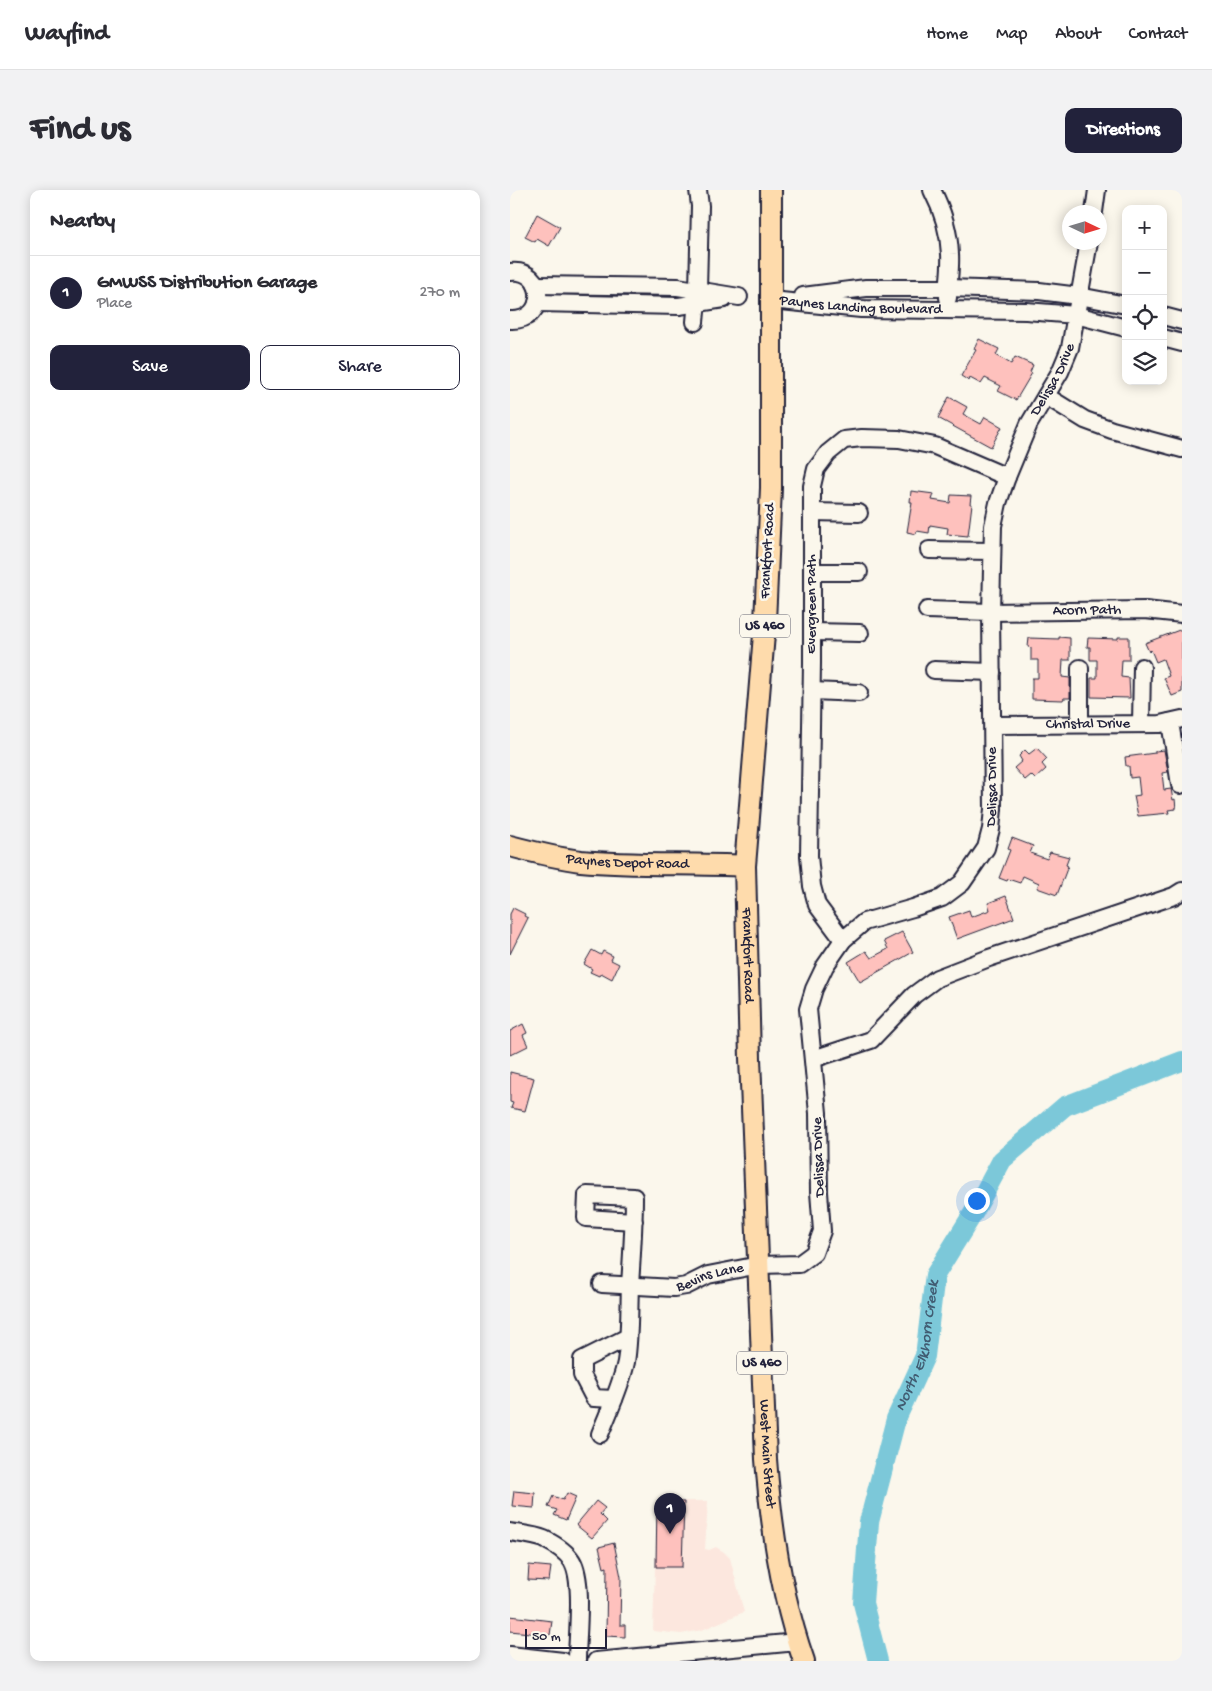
<!DOCTYPE html>
<html lang="en">
<head>
<meta charset="utf-8">
<style>
	:root { --surface:#fff; --page:#f2f2f3; --text:#2b2b33; --muted:#7c7c81; --line:#e1e1e2; --accent:#22223b }
	body { margin:0; font-family:"Gochi Hand",sans-serif; background:var(--page); color:var(--text) }
	.controls { position:absolute; right:15px; top:15px; display:grid; overflow:hidden; border-radius:10px; box-shadow:0 2px 12px #0003 }
	.controls button { width:45px; height:45px; display:grid; place-items:center; padding:0; border:0; border-bottom:1px solid var(--line); background:var(--surface); color:var(--text); font:25px sans-serif }
	.compass { position:absolute; left:552px; top:15px; width:45px; height:45px; border-radius:50%; background:var(--surface); box-shadow:0 2px 12px #0003; rotate:94deg }
	.scale { position:absolute; left:15px; bottom:12px; width:82px; box-sizing:border-box; padding-left:5px; border:2px solid #22223b; border-top:0; font-size:14px; line-height:18px; white-space:nowrap; color:#22223b; -webkit-text-stroke:4px #fbf7ec; paint-order:stroke }
	.you { position:absolute; left:466px; top:1010px; width:18px; height:18px; margin:-12px; border:4px solid #fff; border-radius:50%; background:#1a73e8; box-shadow:0 0 0 8px #1a73e833 }
	.badge { display:grid; place-items:center; width:32px; height:32px; border-radius:50%; background:var(--accent); color:#fff; font-size:16px; font-weight:700 }
	.pin { position:absolute; translate:-50% -41px; filter:drop-shadow(0 1px 2px #0008) }
	.pin::after { content:''; position:absolute; top:26px; width:18px; height:15px; background:inherit; clip-path:polygon(0 0,100% 0,50% 100%) }
	.list { margin:0; padding:0; list-style:none }
	h2 { display:flex; justify-content:space-between; align-items:center; height:65px; margin:0; padding:0 20px; font-size:21px }
	h2 small { font-size:16px; font-weight:400; color:var(--muted) }
	.list li { display:grid; grid-template-columns:32px 1fr auto; gap:15px; align-items:center; box-sizing:border-box; height:75px; padding:0 20px; border-top:1px solid var(--line) }
	.list b { display:block; font-size:19px; white-space:nowrap }
	.list p { margin:0; font-size:16px; white-space:nowrap; color:var(--muted) }
	.list em { font-size:16px; font-style:normal; color:var(--muted) }
	.actions { display:flex; gap:10px; padding:15px 20px }
	.actions a { flex:1; padding:11px 0; border:1px solid var(--accent); border-radius:10px; text-align:center; font-size:18px; color:var(--accent) }
	.actions .main { background:var(--accent); color:#fff }
	.icon { flex:none; width:28px; height:28px; fill:none; stroke:currentColor; stroke-width:2; stroke-linecap:round; stroke-linejoin:round }
	.map { position:relative; flex:none; width:672px; height:1471px; overflow:hidden; border-radius:10px }
	header { display:flex; align-items:center; gap:30px; box-sizing:border-box; height:70px; padding:0 25px; background:var(--surface); border-bottom:1px solid var(--line) }
	header strong { font-size:24px }
	nav { display:flex; gap:28px; margin-inline-start:auto; font-size:18px }
	.intro { display:flex; align-items:center; justify-content:space-between; box-sizing:border-box; height:120px; padding:0 30px }
	h1 { margin:0; font-size:35px }
	.button { padding:12px 22px; border-radius:10px; background:var(--accent); color:#fff; font-size:18px; font-weight:700 }
	main { display:flex; gap:30px; padding:0 30px }
	aside { flex:1; background:var(--surface); border-radius:10px; box-shadow:0 2px 12px #0003 }
	.map>svg:first-child { display:block }
</style>
</head>
<body>
<header>
<strong>Wayfind</strong>
<nav><a>Home</a><a>Map</a><a>About</a><a>Contact</a></nav>
</header>
<div class="intro"><h1>Find us</h1><a class="button">Directions</a></div>
<main>
<aside>
<h2>Nearby<small></small></h2>
<ul class="list">
<li><span class="badge">1</span><div><b>GMWSS Distribution Garage</b><p>Place</p></div><em>270 m</em></li>
</ul>
<div class="actions"><a class="main">Save</a><a>Share</a></div>
</aside>
<div class="map">
<svg width="672" height="1471" viewBox="0 0 672 1471">
	<rect width="100%" height="100%" fill="#fbf7ec"/>
	<filter id="ink" filterUnits="userSpaceOnUse"><feTurbulence type="fractalNoise" baseFrequency=".02" numOctaves="2"/><feDisplacementMap in="SourceGraphic" scale="10" xChannelSelector="R" yChannelSelector="G"/><feConvolveMatrix kernelMatrix="1 2 1 2 8 2 1 2 1" color-interpolation-filters="sRGB"/></filter>
	<g filter="url(#ink)">
		<path fill="#fce7de" d="M 147,1311 L 198,1311 L 195,1359 L 199,1360 L 206,1357 L 214,1362 L 220,1368 L 234,1422 L 192,1440 L 171,1444 L 143,1441 Z"/>
		<g fill="none" stroke-linecap="round" stroke-linejoin="round">
			<path stroke="#7bc8d9" stroke-width="20" id="s1" d="M 368,1471 L 353,1413 L 359,1332 L 386,1229 L 415,1166 L 425,1085 L 464,1022 L 492,970 L 555,916 L 672,871"/>
		</g>
		<path fill="#fec1bd" stroke="#22223b" d="M 27,24 L 50,37 L 39,56 L 27,49 L 25,52 L 15,47 Z
			M 469,149 L 489,159 L 486,165 L 501,174 L 505,167 L 523,175 L 520,182 L 522,183 L 506,210 L 488,201 L 491,196 L 475,188 L 471,194 L 460,188 L 459,191 L 451,186 L 466,160 L 464,159 Z
			M 439,207 L 457,217 L 453,224 L 471,234 L 475,227 L 492,237 L 481,257 L 428,228 Z
			M 401,301 L 424,304 L 422,310 L 440,313 L 441,305 L 461,306 L 460,314 L 462,314 L 458,346 L 437,344 L 438,338 L 420,335 L 419,343 L 407,341 L 406,344 L 397,342 L 402,312 L 400,312 Z
			M 672,439 L 672,502 L 662,506 L 654,488 L 659,486 L 653,469 L 646,472 L 641,460 L 639,462 L 635,453 Z
			M 549,447 L 560,448 L 560,470 L 553,470 L 552,487 L 560,488 L 560,508 L 554,508 L 553,510 L 522,509 L 522,488 L 528,488 L 528,470 L 521,470 L 521,458 L 518,457 L 519,448 L 549,449 Z
			M 608,447 L 619,447 L 619,470 L 612,470 L 611,487 L 619,488 L 620,508 L 581,507 L 581,488 L 587,488 L 587,470 L 580,470 L 580,457 L 577,457 L 578,448 L 608,449 Z
			M 527,558 L 537,569 L 532,574 L 536,579 L 525,589 L 521,585 L 515,590 L 504,578 L 512,571 L 509,566 L 515,560 L 519,564 Z
			M 654,560 L 658,582 L 652,583 L 654,600 L 661,599 L 663,610 L 665,609 L 666,619 L 658,620 L 659,623 L 628,626 L 624,606 L 630,605 L 628,587 L 620,588 L 619,576 L 616,576 L 615,567 L 645,563 L 645,561 Z
			M 502,648 L 523,656 L 520,663 L 537,669 L 540,662 L 559,667 L 556,675 L 558,676 L 547,705 L 527,698 L 529,693 L 513,686 L 510,693 L 498,689 L 497,691 L 489,688 L 500,660 L 498,659 Z
			M 496,706 L 504,728 L 447,749 L 439,727 L 459,720 L 461,727 L 480,720 L 478,713 Z
			M 3,718 L 15,724 L 14,726 L 18,728 L 0,764 L 0,724 Z
			M 392,742 L 403,762 L 350,792 L 338,772 L 356,761 L 361,768 L 378,759 L 374,751 Z
			M 82,760 L 91,765 L 93,761 L 103,766 L 101,770 L 109,774 L 102,789 L 91,783 L 89,786 L 80,782 L 82,779 L 74,774 Z
			M 13,834 L 17,843 L 13,845 L 18,856 L 0,865 L 0,841 Z
			M 0,882 L 24,888 L 15,921 L 1,918 L 3,913 L 0,912 Z
			M 4,1301 L 25,1303 L 24,1318 L 2,1316 Z
			M 57,1303 L 66,1307 L 56,1330 L 44,1325 L 47,1320 L 38,1317 L 43,1306 L 53,1310 Z
			M 86,1311 L 95,1318 L 90,1324 L 97,1331 L 82,1348 L 66,1335 Z
			M 147,1311 L 174,1312 L 172,1377 L 146,1377 Z
			M 104,1353 L 111,1387 L 110,1435 L 115,1435 L 115,1447 L 96,1446 L 97,1377 L 94,1378 L 89,1357 Z
			M 19,1375 L 41,1377 L 39,1391 L 18,1390 Z
			M 0,1426 L 42,1431 L 40,1445 L 0,1441 Z"/>
		<g fill="none" stroke-linecap="round" stroke-linejoin="round">
			<defs>
				<g id="minor">
					<path d="M 422,0 C 433,21 439,41 440,64 C 441,79 438,93 438,108"/>
					<path d="M 584,22 L 587,0"/>
					<path d="M 0,82 C 36,77 39,132 0,130"/>
					<path d="M 26,95 L 168,97 L 229,107"/>
					<path d="M 293,106 L 356,98 L 438,98 L 529,101 L 569,106 L 616,115"/>
					<path id="s2" d="M 261,110 L 351,119 L 516,121 L 566,125 L 616,138"/>
					<path d="M 27,113 L 169,116 L 214,109"/>
					<path d="M 653,126 L 672,131"/>
					<path d="M 185,132 L 188,100 L 190,16 L 188,0"/>
					<path d="M 653,148 L 672,153"/>
					<path d="M 536,206 L 575,230 L 602,240 L 672,259"/>
					<path d="M 302,322 L 349,323"/>
					<path d="M 419,360 L 481,361"/>
					<path d="M 302,382 L 349,382"/>
					<path id="s3" d="M 417,420 L 481,422 L 635,420 L 672,424"/>
					<path d="M 302,442 L 350,443"/>
					<path d="M 570,478 L 570,534"/>
					<path d="M 424,480 L 482,482"/>
					<path d="M 302,501 L 349,503"/>
					<path d="M 660,532 L 670,595"/>
					<path d="M 631,534 L 632,477"/>
					<path id="s4" d="M 483,535 L 650,534 L 672,529"/>
					<path d="M 333,750 L 307,715 L 302,696 L 299,666 L 302,473 L 302,296 L 306,279 L 318,263 L 334,250 L 352,248 L 389,249 L 425,256 L 497,287"/>
					<path d="M 303,869 L 361,850 L 404,805 L 427,788 L 479,768 L 664,706 L 672,701"/>
					<path id="s5" d="M 92,1094 L 164,1098 L 176,1096 L 198,1085 L 249,1075 L 289,1074 L 304,1063 L 312,1041 L 309,1002 L 308,923 L 298,819 L 304,799 L 315,776 L 333,750 L 354,732 L 403,718 L 432,708 L 452,693 L 476,658 L 481,639 L 483,619 L 481,422 L 483,336 L 488,313 L 497,287 L 519,234 L 550,182 L 560,158 L 579,52"/>
					<path d="M 104,1209 L 84,1208 L 72,1185 L 72,1170 L 118,1147"/>
					<path d="M 90,1244 C 99,1221 111,1196 116,1172 C 120,1146 119,1120 120,1095 C 122,1065 124,1036 124,1007 L 77,1005 L 76,1028 L 124,1031"/>
					<path d="M 0,1342 C 11,1344 24,1345 34,1349 C 44,1354 56,1361 62,1371 C 74,1391 67,1446 67,1471"/>
					<path d="M 0,1465 L 53,1471"/>
					<path d="M 86,1471 L 287,1452"/>
				</g>
				<g id="major">
					<path id="s6" d="M 261,0 L 261,298 L 255,432 L 235,676 L 240,868 L 256,1269 C 261,1337 271,1406 294,1471"/>
					<path id="s7" d="M 0,656 C 23,662 47,668 71,671 C 126,676 180,673 235,676"/>
				</g>
			</defs>
			<use href="#minor" stroke="#22223b" stroke-width="20"/>
			<use href="#major" stroke="#22223b" stroke-width="24"/>
			<use href="#minor" stroke="#fbf7ec" stroke-width="16"/>
			<use href="#major" stroke="#fedbac" stroke-width="20"/>
		</g>
	</g>
	<g text-anchor="middle" dominant-baseline="central" stroke-width="5" stroke-linejoin="round" paint-order="stroke">
		<g fill="#fbf7ec" stroke="#636270" stroke-width="1">
			<rect x="230" y="424.5" width="50" height="23" rx="4"/>
			<rect x="227" y="1161.5" width="50" height="23" rx="4"/>
		</g>
		<g font-size="14" font-weight="bold" fill="#22223b">
			<text x="255" y="436">US 460</text>
			<text x="252" y="1173">US 460</text>
		</g>
		<g font-size="15" fill="#22223b" stroke="#fbf7ec">
			<text stroke="none"><textPath href="#s2" startOffset="90">Paynes Landing Boulevard</textPath></text>
			<text stroke="none"><textPath href="#s5" startOffset="1202">Delissa Drive</textPath></text>
			<text transform="translate(258 361) rotate(-87)">Frankfort Road</text>
			<text transform="translate(302 414) rotate(-90)">Evergreen Path</text>
			<text stroke="none"><textPath href="#s3" startOffset="160">Acorn Path</textPath></text>
			<text stroke="none"><textPath href="#s4" startOffset="95">Christal Drive</textPath></text>
			<text stroke="none"><textPath href="#s5" startOffset="782">Delissa Drive</textPath></text>
			<text stroke="none"><textPath href="#s7" startOffset="119">Paynes Depot Road</textPath></text>
			<text stroke="none"><textPath href="#s6" startOffset="766">Frankfort Road</textPath></text>
			<text transform="translate(309 967) rotate(-92)">Delissa Drive</text>
			<text stroke="none"><textPath href="#s5" startOffset="110">Bevins Lane</textPath></text>
			<text stroke="none"><textPath href="#s6" startOffset="1265">West Main Street</textPath></text>
		</g>
		<g font-size="16" font-style="italic" fill="#415c72" stroke="#fbf7ec">
			<text stroke="none"><textPath href="#s1" startOffset="325">North Elkhorn Creek</textPath></text>
		</g>
	</g>
</svg>
<div class="controls">
<button>+</button>
<button>−</button>
<button><svg class="icon" aria-label="locate" viewBox="0 0 24 24"><circle cx="12" cy="12" r="6"/><path d="M12 2v4M12 18v4M2 12h4M18 12h4"/></svg></button>
<button><svg class="icon" aria-label="layers" viewBox="0 0 24 24"><path d="M12 4l9 5-9 5-9-5zM3 14l9 5 9-5"/></svg></button>
</div>
<svg class="compass" viewBox="-18 -18 36 36"><path d="M0-13l5 13h-10z" fill="#e53935"/><path d="M0 13l5-13h-10z" fill="#7c7c81"/></svg>
<div class="scale">50 m</div>
<div class="you"></div>
<div class="pin badge" style="left:160px;top:1344px">1</div>
</div>
</main>
</body>
</html>
